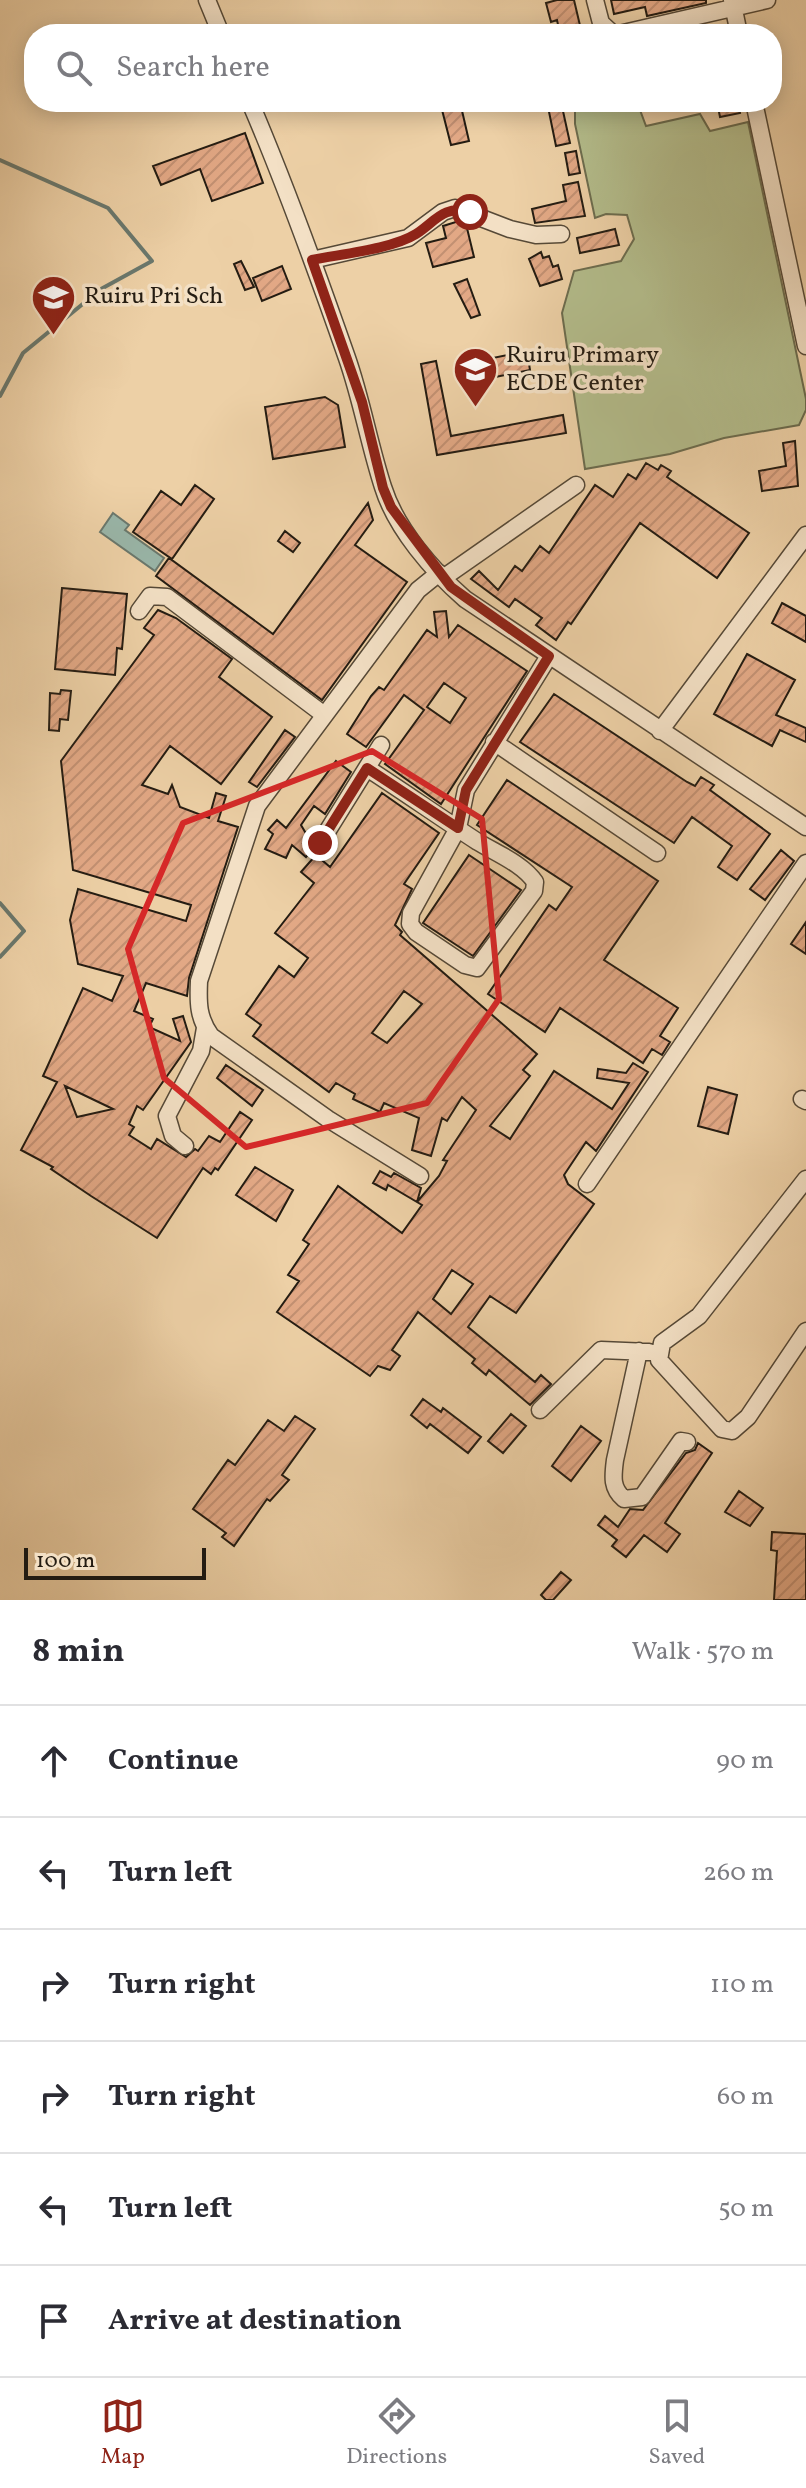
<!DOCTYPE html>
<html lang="en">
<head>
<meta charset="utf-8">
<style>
	:root { --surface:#fff; --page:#f2f2f3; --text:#2b2b33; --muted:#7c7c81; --line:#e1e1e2; --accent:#8f2418 }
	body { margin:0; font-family:Vollkorn,serif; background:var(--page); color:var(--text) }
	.scale { position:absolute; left:24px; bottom:20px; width:182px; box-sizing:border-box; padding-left:8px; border:4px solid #241c12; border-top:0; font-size:22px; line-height:28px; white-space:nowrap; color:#241c12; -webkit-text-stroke:6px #f3e0c5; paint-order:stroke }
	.stop { position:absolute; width:24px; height:24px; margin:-18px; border:6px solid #8f2418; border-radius:50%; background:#fff }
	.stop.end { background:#8f2418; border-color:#fff; box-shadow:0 2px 8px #0008 }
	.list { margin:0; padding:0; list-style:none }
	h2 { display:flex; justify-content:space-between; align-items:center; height:104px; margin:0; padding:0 32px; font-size:34px }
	h2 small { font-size:26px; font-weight:400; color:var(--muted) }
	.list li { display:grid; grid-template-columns:52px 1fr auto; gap:24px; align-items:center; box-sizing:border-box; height:112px; padding:0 32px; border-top:2px solid var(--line) }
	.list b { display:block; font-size:30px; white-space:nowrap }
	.list em { font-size:26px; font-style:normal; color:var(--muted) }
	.icon { flex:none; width:44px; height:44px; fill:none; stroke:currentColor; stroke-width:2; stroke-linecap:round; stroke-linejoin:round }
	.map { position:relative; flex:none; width:806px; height:1600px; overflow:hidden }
	.search { position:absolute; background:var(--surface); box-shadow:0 4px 20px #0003; left:24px; right:24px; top:24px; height:88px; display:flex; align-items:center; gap:20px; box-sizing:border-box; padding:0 28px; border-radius:32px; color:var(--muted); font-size:30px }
	.sheet { height:776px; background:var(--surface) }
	nav { display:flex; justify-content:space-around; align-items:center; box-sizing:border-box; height:112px; border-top:2px solid var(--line); background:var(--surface); font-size:22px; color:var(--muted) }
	nav a { display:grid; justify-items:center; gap:4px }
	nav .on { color:var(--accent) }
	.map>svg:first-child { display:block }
</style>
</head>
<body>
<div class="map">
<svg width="806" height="1600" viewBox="0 0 806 1600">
	<defs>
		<pattern id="building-hatch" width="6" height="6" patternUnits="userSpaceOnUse" patternTransform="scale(2)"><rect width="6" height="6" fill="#e2a885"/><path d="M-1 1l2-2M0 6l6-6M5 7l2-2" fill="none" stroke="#c29072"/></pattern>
	</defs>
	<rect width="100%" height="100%" fill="#edd0a6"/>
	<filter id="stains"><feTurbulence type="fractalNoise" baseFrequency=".0025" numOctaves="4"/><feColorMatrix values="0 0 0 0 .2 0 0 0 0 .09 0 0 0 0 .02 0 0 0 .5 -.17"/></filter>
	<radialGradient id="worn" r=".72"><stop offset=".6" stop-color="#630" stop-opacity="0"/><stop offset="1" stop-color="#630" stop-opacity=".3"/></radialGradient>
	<path fill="#b3bc8b" stroke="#6c6c4e" stroke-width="2" d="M 595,102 L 637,102 L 646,126 L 700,114 L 710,131 L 748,122 L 806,399 L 806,410 L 799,425 L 724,438 L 670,454 L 585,469 L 562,313 L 574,271 L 621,261 L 634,239 L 627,215 L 606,214 L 595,218 L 575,124 L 575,110 Z"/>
	<path fill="#99b6a9" stroke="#6a786d" stroke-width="2" d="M 113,513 L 129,525 L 125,530 L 164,558 L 155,571 L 100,532 Z"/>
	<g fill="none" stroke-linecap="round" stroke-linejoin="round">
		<path stroke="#6a786d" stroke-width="4" d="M 0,160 L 108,208 L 152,261 L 101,289 L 23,353 L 0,396
			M 0,903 L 24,931 L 0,957"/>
	</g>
	<path fill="url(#building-hatch)" stroke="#241c12" stroke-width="2" fill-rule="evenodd" d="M 557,0 L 574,0 L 582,34 L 560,34 L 557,20 L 551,22 L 546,3 Z
		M 611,0 L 706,0 L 706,3 L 647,16 L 645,7 L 614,14 Z
		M 440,102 L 460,102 L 469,141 L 451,145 Z
		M 547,102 L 561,102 L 570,143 L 556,146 Z
		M 717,102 L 738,102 L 740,113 L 720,117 Z
		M 245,133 L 263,183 L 212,201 L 200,169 L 161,185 L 153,166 Z
		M 576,151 L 580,173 L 569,175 L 565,153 Z
		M 578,182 L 585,216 L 535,223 L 532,209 L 566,201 L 563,185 Z
		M 459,221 L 466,224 L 474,257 L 433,267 L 426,243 L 446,238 L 443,226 Z
		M 615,229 L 619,245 L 580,253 L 577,238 Z
		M 541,252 L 543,258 L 549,256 L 553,267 L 558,265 L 562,279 L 540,286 L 529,259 Z
		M 241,261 L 254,287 L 245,290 L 234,264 Z
		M 282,266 L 291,289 L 262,301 L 253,278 Z
		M 467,279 L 480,315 L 471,318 L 454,284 Z
		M 527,351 L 530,370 L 471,382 L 468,363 Z
		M 436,361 L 451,436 L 563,415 L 566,433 L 437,455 L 421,364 Z
		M 325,397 L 338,405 L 345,447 L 273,459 L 265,407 Z
		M 795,441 L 798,486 L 762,491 L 759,471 L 786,466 L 783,443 Z
		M 646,463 L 658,470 L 661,465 L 671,471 L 667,477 L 749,533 L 717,578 L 640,523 L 571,624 L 568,622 L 556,640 L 536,625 L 542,618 L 515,599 L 509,607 L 471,579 L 479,571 L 498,590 L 515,566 L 522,571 L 540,546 L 549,553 L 595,485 L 613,497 L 628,474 L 636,479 Z
		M 195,485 L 214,499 L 172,559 L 133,532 L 161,491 L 181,505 Z
		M 368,503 L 373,520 L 355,545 L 407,582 L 322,700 L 156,576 L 169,558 L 273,634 Z
		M 285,531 L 300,543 L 293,552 L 278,541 Z
		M 62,588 L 127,594 L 122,649 L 117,648 L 115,675 L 55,669 Z
		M 782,603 L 806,616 L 806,642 L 772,623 Z
		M 158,610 L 176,618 L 232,659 L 219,677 L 272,717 L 221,784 L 170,746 L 142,785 L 168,794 L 172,785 L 180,807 L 209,818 L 216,793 L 226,796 L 218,821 L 238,827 L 189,978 L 187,996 L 146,983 L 134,1011 L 153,1019 L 149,1027 L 180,1041 L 173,1019 L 183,1016 L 191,1042 L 143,1110 L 137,1106 L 129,1124 L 134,1127 L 129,1135 L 151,1149 L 157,1139 L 186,1157 L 195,1149 L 198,1151 L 209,1136 L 220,1142 L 240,1112 L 252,1120 L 218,1170 L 215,1168 L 211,1174 L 203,1168 L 157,1238 L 91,1196 L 51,1169 L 53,1167 L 21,1150 L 57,1082 L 43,1076 L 83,988 L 112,1001 L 123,976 L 78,964 L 70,920 L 78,889 L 186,921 L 191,905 L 73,870 L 61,761 L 154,635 L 144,628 ZM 65,1086 L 113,1109 L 77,1117 Z
		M 446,611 L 449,637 L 458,625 L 527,671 L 441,804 L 385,764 L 424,710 L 404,695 L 366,747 L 347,734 L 371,696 L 379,687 L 384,690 L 427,630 L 437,637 L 434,612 ZM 444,683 L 466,698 L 450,723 L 427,707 Z
		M 747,654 L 795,680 L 776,715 L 806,728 L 806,742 L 780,730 L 772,746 L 714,714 Z
		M 61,690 L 71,691 L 68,720 L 60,719 L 59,731 L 49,730 L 50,693 L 60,694 Z
		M 554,694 L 687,782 L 695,786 L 701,777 L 714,785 L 710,790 L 770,834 L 737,880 L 718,867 L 732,846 L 692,817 L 674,843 L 520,742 Z
		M 285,730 L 295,737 L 257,787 L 249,782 Z
		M 336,761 L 351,772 L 325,814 L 314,806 L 301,825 L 308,837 L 303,843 L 312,850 L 306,857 L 292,845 L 286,858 L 265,849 L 273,834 L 268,830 L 277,820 L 286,828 Z
		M 507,780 L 658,881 L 604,960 L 678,1008 L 660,1036 L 670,1042 L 662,1055 L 652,1049 L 643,1063 L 560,1008 L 545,1032 L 488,994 L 549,905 L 556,910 L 572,887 L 477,825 Z
		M 382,793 L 439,833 L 404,884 L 412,889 L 395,925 L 402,932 L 400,935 L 537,1054 L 523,1070 L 530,1076 L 490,1126 L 510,1139 L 554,1071 L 612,1109 L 629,1083 L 597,1078 L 598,1069 L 626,1073 L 633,1063 L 648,1072 L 596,1151 L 586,1142 L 564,1175 L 568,1184 L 594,1204 L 516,1313 L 490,1296 L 468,1327 L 535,1382 L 541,1375 L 551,1384 L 530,1405 L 489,1370 L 486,1375 L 472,1363 L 475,1359 L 418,1312 L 392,1350 L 400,1356 L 390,1370 L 378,1366 L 370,1376 L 277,1312 L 299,1281 L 288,1275 L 309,1244 L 303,1240 L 338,1186 L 402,1233 L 422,1205 L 388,1185 L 386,1190 L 373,1183 L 380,1171 L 391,1177 L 394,1173 L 421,1188 L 417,1202 L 439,1176 L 447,1161 L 443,1160 L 476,1110 L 462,1097 L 447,1121 L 442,1118 L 431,1156 L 412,1150 L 419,1118 L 384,1103 L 380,1112 L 353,1099 L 355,1094 L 336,1083 L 329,1092 L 253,1036 L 261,1025 L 246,1014 L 279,966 L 294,977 L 308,958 L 275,933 L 314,883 L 301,872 L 316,855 L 330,867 ZM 404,991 L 422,1004 L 387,1043 L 372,1033 ZM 452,1270 L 473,1284 L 451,1314 L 433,1299 Z
		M 781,850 L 794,861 L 765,900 L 750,889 Z
		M 469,855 L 521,890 L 473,956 L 423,923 Z
		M 806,922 L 806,954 L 791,944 Z
		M 226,1065 L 263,1090 L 252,1106 L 217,1078 Z
		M 708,1087 L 737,1095 L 728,1134 L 698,1126 Z
		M 255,1167 L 293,1190 L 276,1221 L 236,1195 Z
		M 423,1399 L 441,1412 L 443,1408 L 481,1437 L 468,1453 L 430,1424 L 427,1428 L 411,1415 Z
		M 511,1414 L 526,1426 L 503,1453 L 488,1441 Z
		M 295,1416 L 315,1429 L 282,1475 L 289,1480 L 270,1501 L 267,1499 L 234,1546 L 222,1537 L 226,1533 L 193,1509 L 228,1460 L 235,1465 L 268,1420 L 284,1431 Z
		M 581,1426 L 601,1441 L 571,1481 L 552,1466 Z
		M 698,1443 L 712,1453 L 665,1523 L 680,1534 L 667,1552 L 644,1535 L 626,1557 L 612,1546 L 617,1540 L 598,1525 L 605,1516 L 618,1527 L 630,1509 L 643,1510 L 686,1453 L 695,1450 Z
		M 739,1491 L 763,1508 L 750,1526 L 725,1512 Z
		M 772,1532 L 806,1534 L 806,1600 L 774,1600 L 777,1551 L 771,1550 Z
		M 561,1572 L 571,1580 L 553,1600 L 546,1600 L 541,1595 Z"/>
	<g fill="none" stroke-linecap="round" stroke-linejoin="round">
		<defs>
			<path id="minor" d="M 207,0 L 221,34
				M 595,0 L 601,23 L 613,34
				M 732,0 L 739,34
				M 619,34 L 767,0
				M 250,102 C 286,186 317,272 347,358 C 362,401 369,444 383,487 C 396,529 433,571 465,599 L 806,827
				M 754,102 L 806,346
				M 312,260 L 408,238 L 443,212 L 455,208 L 510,229 L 536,235 L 561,234
				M 443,578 L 576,485
				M 139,611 L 150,596 L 167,597 L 323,714
				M 660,731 L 806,535
				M 494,742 L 657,853
				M 367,768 C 404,792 441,818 478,842 C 496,853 523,864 535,882 L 534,891 L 477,968 L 465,965 L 416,932 L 410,924 L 411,913 L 458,828 L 466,790 L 549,656
				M 320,843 L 381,745
				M 802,1099 L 806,1101
				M 185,1146 L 173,1136 L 167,1116 L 201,1051 L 205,1028
				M 420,1176 L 328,1119 L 211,1036 C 198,1018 198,1003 199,981 L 257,806 L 418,590 L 439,573
				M 806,1179 L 699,1316 L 662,1343 L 659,1360 L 722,1429 L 732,1431 L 748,1417 L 806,1331
				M 587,1184 L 806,863
				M 639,1351 L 615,1460 C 613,1476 611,1488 624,1499 L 642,1497 L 681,1441 L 687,1442
				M 540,1410 L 601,1350 L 649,1352"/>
		</defs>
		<use href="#minor" stroke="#564937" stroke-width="19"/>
		<use href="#minor" stroke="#f3e0c5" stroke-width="16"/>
	</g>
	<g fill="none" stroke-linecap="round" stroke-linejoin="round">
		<path stroke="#8f2418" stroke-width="10" d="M 320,843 L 367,768 L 458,828 L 466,790 L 549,656 L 451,587 L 391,507 L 383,488 L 362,402 L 312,260 C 341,254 392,249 416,234 C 436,221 443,205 470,212"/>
	</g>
	<path fill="none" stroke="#d62828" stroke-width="6" stroke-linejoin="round" d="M 372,751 L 482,819 L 499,999 L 427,1103 L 246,1147 L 164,1078 L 128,949 L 183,823 Z"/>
	<defs>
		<symbol id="school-pin" viewBox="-11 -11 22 30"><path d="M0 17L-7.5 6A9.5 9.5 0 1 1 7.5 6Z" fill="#8f2418" stroke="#f3e0c5"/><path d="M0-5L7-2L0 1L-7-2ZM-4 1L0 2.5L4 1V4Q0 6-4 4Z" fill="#fff"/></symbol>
	</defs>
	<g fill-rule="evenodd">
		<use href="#school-pin" x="28" y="272" width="51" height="69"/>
		<use href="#school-pin" x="450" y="344" width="51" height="69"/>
	</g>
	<g text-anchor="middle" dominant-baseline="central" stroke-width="7" stroke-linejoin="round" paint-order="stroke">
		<g font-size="24" fill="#241c12" stroke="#f3e0c5" text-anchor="start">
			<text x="84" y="297">Ruiru Pri Sch</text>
			<text x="506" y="356">Ruiru Primary<tspan x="506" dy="28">ECDE Center</tspan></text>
		</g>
	</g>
	<rect width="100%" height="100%" filter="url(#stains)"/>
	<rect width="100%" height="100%" fill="url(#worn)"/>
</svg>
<div class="scale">100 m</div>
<div class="stop" style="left:470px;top:212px"></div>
<div class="stop end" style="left:320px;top:843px"></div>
<div class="search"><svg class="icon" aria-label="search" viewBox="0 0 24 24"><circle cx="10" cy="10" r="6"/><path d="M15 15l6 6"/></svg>Search here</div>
</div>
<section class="sheet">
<h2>8 min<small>Walk · 570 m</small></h2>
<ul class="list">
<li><svg class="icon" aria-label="ahead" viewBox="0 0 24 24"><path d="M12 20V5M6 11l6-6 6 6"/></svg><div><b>Continue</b></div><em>90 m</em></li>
<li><svg class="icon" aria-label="left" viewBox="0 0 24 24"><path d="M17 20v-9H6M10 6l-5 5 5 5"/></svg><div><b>Turn left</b></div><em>260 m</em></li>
<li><svg class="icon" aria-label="right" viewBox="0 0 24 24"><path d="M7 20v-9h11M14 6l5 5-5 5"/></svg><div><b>Turn right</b></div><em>110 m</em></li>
<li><svg class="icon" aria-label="right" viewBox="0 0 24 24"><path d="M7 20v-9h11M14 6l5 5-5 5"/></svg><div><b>Turn right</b></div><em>60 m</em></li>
<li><svg class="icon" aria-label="left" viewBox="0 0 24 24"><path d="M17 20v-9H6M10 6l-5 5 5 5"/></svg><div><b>Turn left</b></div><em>50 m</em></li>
<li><svg class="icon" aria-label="arrive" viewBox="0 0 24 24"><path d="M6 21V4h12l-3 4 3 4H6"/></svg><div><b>Arrive at destination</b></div></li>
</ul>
</section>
<nav>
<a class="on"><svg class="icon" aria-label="map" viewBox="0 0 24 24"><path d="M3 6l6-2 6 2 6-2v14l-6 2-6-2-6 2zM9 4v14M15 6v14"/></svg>Map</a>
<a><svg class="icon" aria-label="directions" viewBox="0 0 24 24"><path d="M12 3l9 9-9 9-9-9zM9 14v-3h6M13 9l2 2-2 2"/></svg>Directions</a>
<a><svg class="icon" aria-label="saved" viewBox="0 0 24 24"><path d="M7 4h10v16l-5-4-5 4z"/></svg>Saved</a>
</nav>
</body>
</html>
